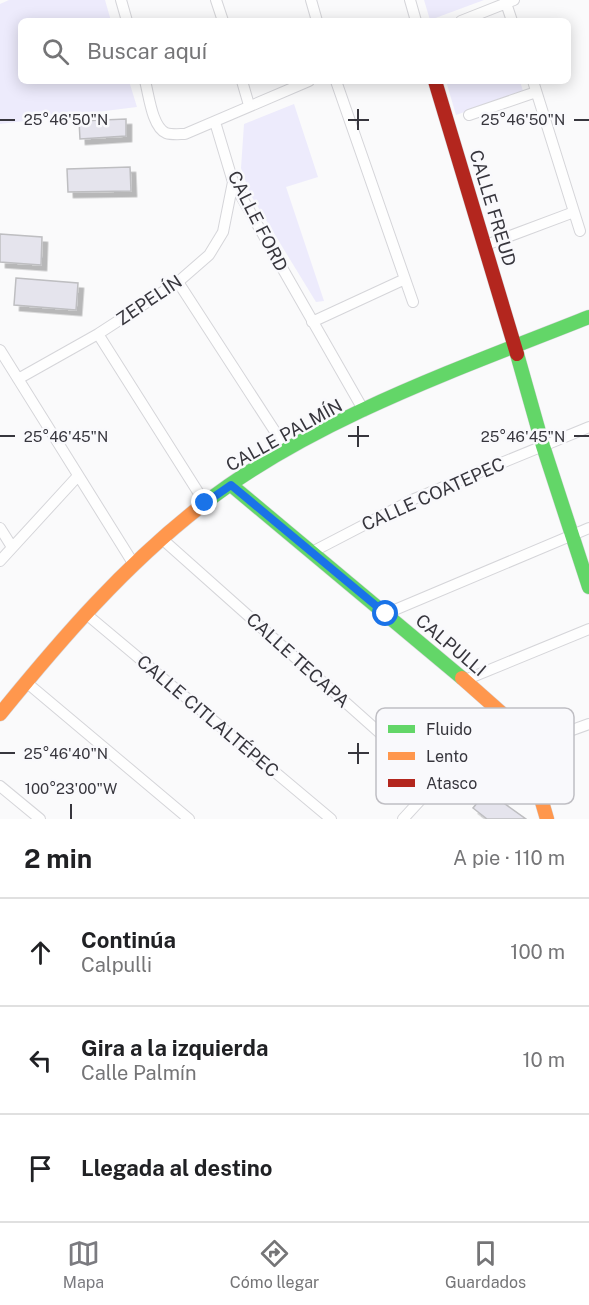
<!DOCTYPE html>
<html lang="es">
<head>
<meta charset="utf-8">
<style>
	:root { --surface:#fff; --page:#f2f2f2; --text:#202124; --muted:#757577; --line:#e0e0e0; --accent:#7b7b80 }
	body { margin:0; font-family:"Public Sans",sans-serif; background:var(--page); color:var(--text) }
	.stop { position:absolute; width:18px; height:18px; margin:-14px; border:4px solid #1a73e8; border-radius:50%; background:#fff }
	.stop.end { background:#1a73e8; border-color:#fff; box-shadow:0 2px 6px #0008 }
	.list { margin:0; padding:0; list-style:none }
	h2 { display:flex; justify-content:space-between; align-items:center; height:78px; margin:0; padding:0 24px; font-size:26px }
	h2 small { font-size:20px; font-weight:400; color:var(--muted) }
	.list li { display:grid; grid-template-columns:39px 1fr auto; gap:18px; align-items:center; box-sizing:border-box; height:108px; padding:0 24px; border-top:2px solid var(--line) }
	.list b { display:block; font-size:22px; white-space:nowrap }
	.list p { margin:0; font-size:20px; white-space:nowrap; color:var(--muted) }
	.list em { font-size:20px; font-style:normal; color:var(--muted) }
	.icon { flex:none; width:33px; height:33px; fill:none; stroke:currentColor; stroke-width:2; stroke-linecap:round; stroke-linejoin:round }
	.map { position:relative; flex:none; width:589px; height:819px; overflow:hidden }
	.search { position:absolute; background:var(--surface); box-shadow:0 3px 15px #0003; left:18px; right:18px; top:18px; height:66px; display:flex; align-items:center; gap:15px; box-sizing:border-box; padding:0 21px; border-radius:9px; color:var(--muted); font-size:22px }
	.sheet { height:402px; background:var(--surface) }
	nav { display:flex; justify-content:space-around; align-items:center; box-sizing:border-box; height:84px; border-top:2px solid var(--line); background:var(--surface); font-size:16px; color:var(--muted) }
	nav a { display:grid; justify-items:center; gap:3px }
	nav .on { color:var(--accent) }
	.map>svg:first-child { display:block }
</style>
</head>
<body>
<div class="map">
<svg width="589" height="819" viewBox="0 0 589 819">
	<defs>
		<filter id="shadow"><feDropShadow dx="5.5" dy="5.5" stdDeviation="0" flood-color="#0004"/></filter>
	</defs>
	<rect width="100%" height="100%" fill="#fafafb"/>
	<path fill="#edebfc" d="M 9,0 L 105,0 L 111,21 L 21,21 L 21,81 L 129,81 L 137,107 L 0,124 L 0,4 Z
		M 424,0 L 484,0 L 430,20 Z
		M 446,81 L 520,81 L 523,91 L 456,115 Z
		M 294,104 L 318,177 L 286,187 L 324,301 L 316,302 L 250,194 L 241,168 L 244,124 Z"/>
	<path fill="#e5e4ed" stroke="#bebec1" stroke-width="1.5" filter="url(#shadow)" d="M 126,119 L 126,136 L 80,139 L 79,121 Z
		M 130,167 L 131,191 L 68,192 L 67,169 Z
		M 0,234 L 42,237 L 41,265 L 0,262 Z
		M 16,278 L 78,283 L 76,310 L 14,305 Z
		M 487,791 L 526,819 L 487,819 L 473,808 Z"/>
	<g fill="none" stroke-linecap="round" stroke-linejoin="round">
		<defs>
			<path id="street" d="M 121,0 L 127,21
				M 216,0 L 223,21
				M 311,0 L 317,21
				M 410,0 L 416,21
				M 505,0 L 512,21
				M 461,21 L 514,0
				M 145,81 C 149,95 152,127 166,133 C 172,135 180,134 185,134 L 309,81
				M 242,81 L 249,105
				M 336,81 L 413,302
				M 533,81 L 580,231
				M 469,115 L 536,92
				M 215,122 L 233,182 L 364,411
				M 486,245 L 574,212
				M 178,282 L 287,450
				M 312,322 L 405,279
				M 98,334 L 205,503
				M 0,350 L 133,563
				M 18,379 L 98,334 L 178,282 L 209,255 L 223,232 L 233,182
				M 0,528 L 12,547
				M 161,538 L 436,783
				M 312,552 L 414,499 L 589,427
				M 0,561 L 77,477
				M 85,613 L 331,819
				M 385,614 L 589,528
				M 465,680 L 589,629
				M 26,682 L 189,819
				M 0,786 L 40,819
				M 403,819 L 436,783 L 453,773 L 589,724"/>
			<path id="fast" d="M 517,354 L 543,446 L 589,587
				M 231,485 L 462,678
				M 201,506 C 310,420 461,368 589,317"/>
			<path id="slow" d="M 462,678 L 506,717 L 526,747 L 547,819
				M 0,714 C 62,638 124,566 201,506"/>
			<path id="jam" d="M 435,81 L 517,354"/>
		</defs>
		<use href="#street" stroke="#d5d5d9" stroke-width="12"/>
		<use href="#fast" stroke="#d5d5d9" stroke-width="15"/>
		<use href="#slow" stroke="#d5d5d9" stroke-width="15"/>
		<use href="#jam" stroke="#d5d5d9" stroke-width="15"/>
		<use href="#street" stroke="#fefefe" stroke-width="10"/>
		<use href="#fast" stroke="#63d668" stroke-width="14"/>
		<use href="#slow" stroke="#ff974d" stroke-width="14"/>
		<use href="#jam" stroke="#b3261e" stroke-width="14"/>
	</g>
	<g fill="none" stroke-linecap="round" stroke-linejoin="round">
		<path stroke="#1a73e8" stroke-width="8" d="M 205,503 L 231,485 L 386,614"/>
	</g>
	<path fill="none" stroke="#37363d" stroke-width="2" d="M 358,109 L 358,130M 0,120 L 15,120M 348,120 L 369,120M 574,120 L 589,120M 358,426 L 358,447M 0,436 L 15,436M 348,436 L 369,436M 574,436 L 589,436M 358,743 L 358,764M 0,753 L 15,753M 348,753 L 369,753M 71,804 L 71,819"/>
	<g text-anchor="middle" dominant-baseline="central" stroke-width="5" stroke-linejoin="round" paint-order="stroke">
		<g font-size="18" fill="#37363d" stroke="#f9f9fc">
			<text transform="translate(493 208) rotate(73)">CALLE FREUD</text>
			<text transform="translate(258 221) rotate(63)">CALLE FORD</text>
			<text transform="translate(149 300) rotate(-34)">ZEPELÍN</text>
			<text transform="translate(284 435) rotate(-29)">CALLE PALMÍN</text>
			<text transform="translate(433 494) rotate(-24)">CALLE COATEPEC</text>
			<text transform="translate(451 645) rotate(40)">CALPULLI</text>
			<text transform="translate(298 660) rotate(42)">CALLE TECAPA</text>
			<text transform="translate(208 716) rotate(40)">CALLE CITLALTÉPEC</text>
		</g>
	</g>
	<rect x="376" y="708" width="198" height="96" rx="9" fill="#f9f9fc" stroke="#bfbec3" stroke-width="1.5"/>
	<rect x="388" y="725" width="27" height="8" fill="#63d668"/>
	<rect x="388" y="752" width="27" height="8" fill="#ff974d"/>
	<rect x="388" y="779" width="27" height="8" fill="#b3261e"/>
	<g font-size="16" fill="#37363d">
		<text x="426" y="735">Fluido</text>
		<text x="426" y="762">Lento</text>
		<text x="426" y="789">Atasco</text>
	</g>
	<g font-size="15" text-anchor="middle" fill="#37363d" stroke="#f9f9fc" stroke-width="5" stroke-linejoin="round" paint-order="stroke">
		<text x="66" y="125">25°46'50"N</text>
		<text x="523" y="125">25°46'50"N</text>
		<text x="66" y="442">25°46'45"N</text>
		<text x="523" y="442">25°46'45"N</text>
		<text x="66" y="759">25°46'40"N</text>
		<text x="71" y="794">100°23'00"W</text>
	</g>
</svg>
<div class="stop" style="left:386px;top:614px"></div>
<div class="stop end" style="left:205px;top:503px"></div>
<div class="search"><svg class="icon" aria-label="search" viewBox="0 0 24 24"><circle cx="10" cy="10" r="6"/><path d="M15 15l6 6"/></svg>Buscar aquí</div>
</div>
<section class="sheet">
<h2>2 min<small>A pie · 110 m</small></h2>
<ul class="list">
<li><svg class="icon" aria-label="ahead" viewBox="0 0 24 24"><path d="M12 20V5M6 11l6-6 6 6"/></svg><div><b>Continúa</b><p>Calpulli</p></div><em>100 m</em></li>
<li><svg class="icon" aria-label="left" viewBox="0 0 24 24"><path d="M17 20v-9H6M10 6l-5 5 5 5"/></svg><div><b>Gira a la izquierda</b><p>Calle Palmín</p></div><em>10 m</em></li>
<li><svg class="icon" aria-label="arrive" viewBox="0 0 24 24"><path d="M6 21V4h12l-3 4 3 4H6"/></svg><div><b>Llegada al destino</b></div></li>
</ul>
</section>
<nav>
<a class="on"><svg class="icon" aria-label="map" viewBox="0 0 24 24"><path d="M3 6l6-2 6 2 6-2v14l-6 2-6-2-6 2zM9 4v14M15 6v14"/></svg>Mapa</a>
<a><svg class="icon" aria-label="directions" viewBox="0 0 24 24"><path d="M12 3l9 9-9 9-9-9zM9 14v-3h6M13 9l2 2-2 2"/></svg>Cómo llegar</a>
<a><svg class="icon" aria-label="saved" viewBox="0 0 24 24"><path d="M7 4h10v16l-5-4-5 4z"/></svg>Guardados</a>
</nav>
</body>
</html>
